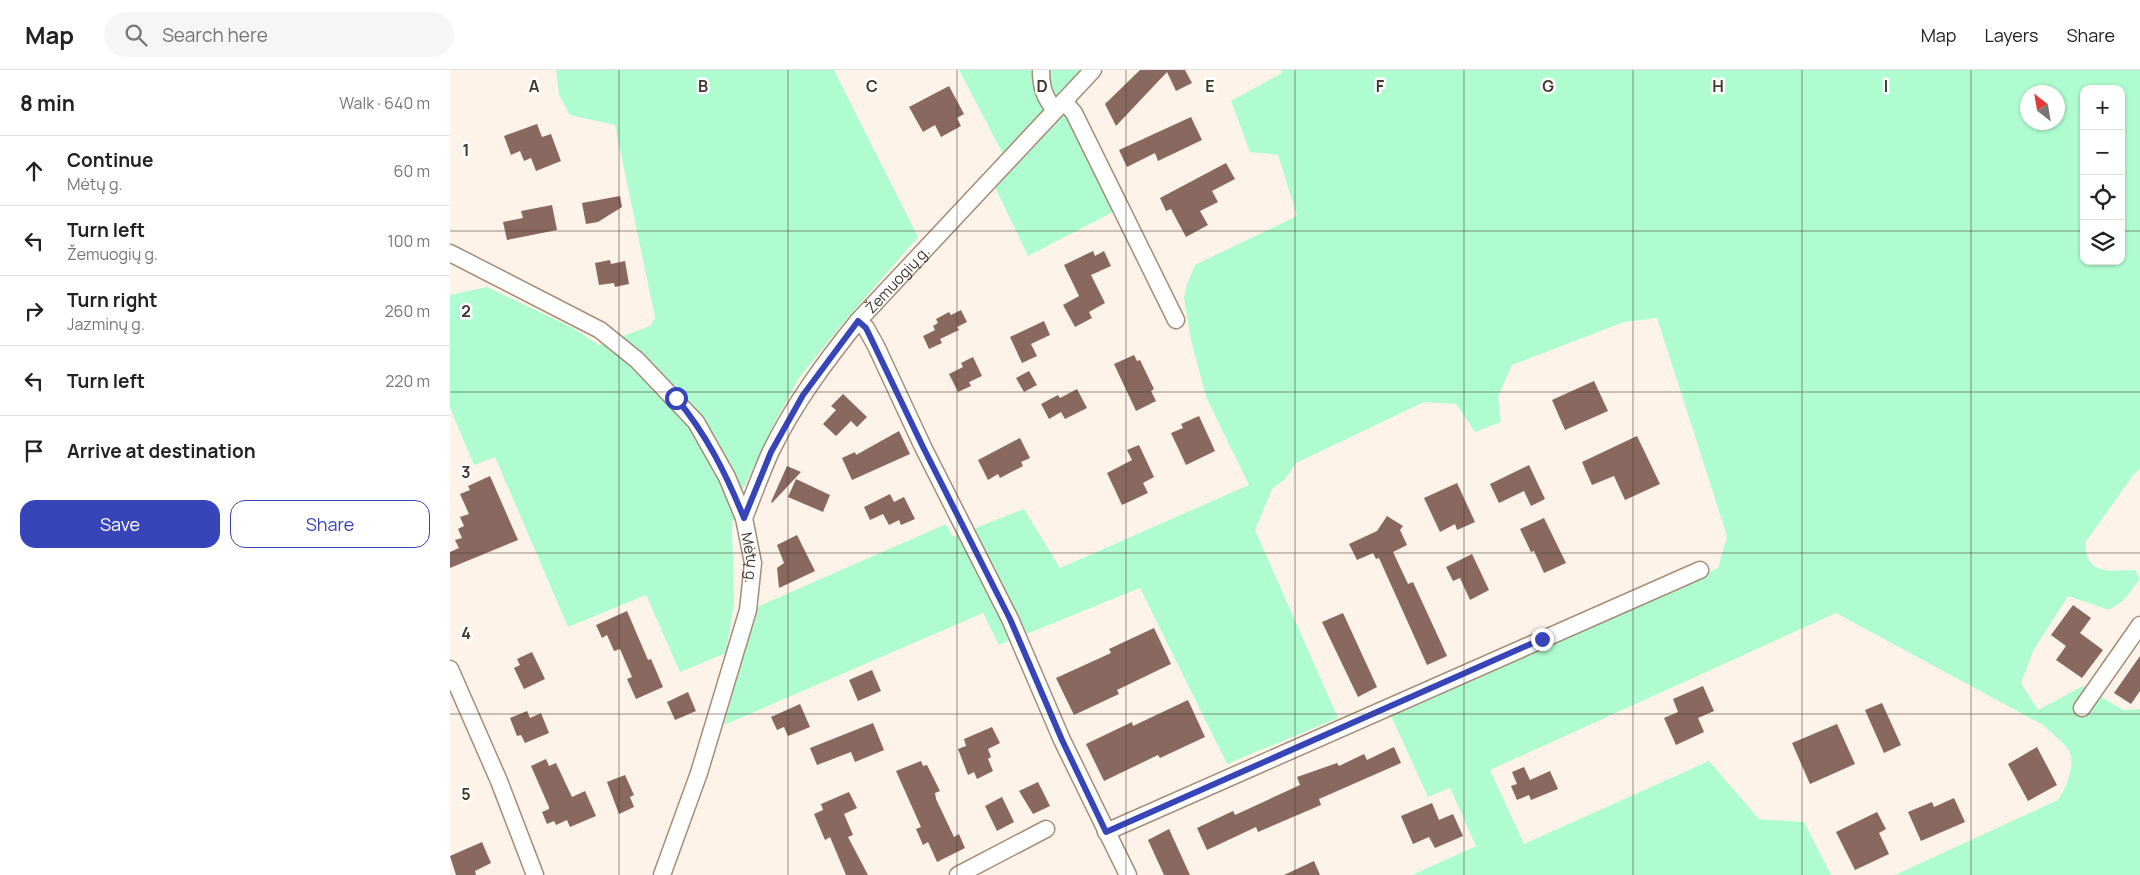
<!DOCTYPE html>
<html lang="en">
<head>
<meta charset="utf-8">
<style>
	:root { --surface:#fff; --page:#f6f6f6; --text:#222; --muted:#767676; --line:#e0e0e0; --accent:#3745b8 }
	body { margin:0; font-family:Manrope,sans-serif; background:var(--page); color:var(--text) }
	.controls { position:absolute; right:15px; top:15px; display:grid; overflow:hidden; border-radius:10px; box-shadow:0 1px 4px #0004 }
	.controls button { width:45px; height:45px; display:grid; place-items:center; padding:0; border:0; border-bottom:1px solid var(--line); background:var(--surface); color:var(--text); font:25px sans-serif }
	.compass { position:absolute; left:1570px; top:15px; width:45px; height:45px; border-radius:50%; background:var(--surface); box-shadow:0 1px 4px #0004; rotate:329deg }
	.stop { position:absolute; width:15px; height:15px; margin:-11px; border:4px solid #3745b8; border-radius:50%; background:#fff }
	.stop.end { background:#3745b8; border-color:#fff; box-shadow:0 1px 5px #0008 }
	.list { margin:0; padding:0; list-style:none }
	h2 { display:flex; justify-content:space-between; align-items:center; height:65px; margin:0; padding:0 20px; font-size:21px }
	h2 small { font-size:16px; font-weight:400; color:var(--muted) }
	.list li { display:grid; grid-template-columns:32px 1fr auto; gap:15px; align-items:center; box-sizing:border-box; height:70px; padding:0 20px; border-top:1px solid var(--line) }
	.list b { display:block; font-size:19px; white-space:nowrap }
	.list p { margin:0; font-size:16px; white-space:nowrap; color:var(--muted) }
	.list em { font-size:16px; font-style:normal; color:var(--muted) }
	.actions { display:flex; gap:10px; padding:15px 20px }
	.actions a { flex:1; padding:11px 0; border:1px solid var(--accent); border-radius:15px; text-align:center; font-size:18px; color:var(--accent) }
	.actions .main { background:var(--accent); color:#fff }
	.icon { flex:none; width:28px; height:28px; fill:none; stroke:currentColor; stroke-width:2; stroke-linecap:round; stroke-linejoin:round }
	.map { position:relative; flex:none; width:1690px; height:805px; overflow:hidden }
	header { display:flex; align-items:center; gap:30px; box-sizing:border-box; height:70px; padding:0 25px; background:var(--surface); border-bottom:1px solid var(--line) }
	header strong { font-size:24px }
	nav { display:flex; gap:28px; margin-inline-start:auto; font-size:18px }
	.search { width:350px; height:45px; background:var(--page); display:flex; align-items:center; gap:12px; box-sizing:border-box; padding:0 18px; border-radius:28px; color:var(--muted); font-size:19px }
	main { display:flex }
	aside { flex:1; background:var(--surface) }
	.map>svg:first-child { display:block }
</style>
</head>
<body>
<header>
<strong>Map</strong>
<div class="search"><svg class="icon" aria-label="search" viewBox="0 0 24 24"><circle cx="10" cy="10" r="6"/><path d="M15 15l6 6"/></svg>Search here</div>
<nav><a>Map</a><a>Layers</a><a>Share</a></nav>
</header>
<main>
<aside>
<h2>8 min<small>Walk · 640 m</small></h2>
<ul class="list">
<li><svg class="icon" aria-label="ahead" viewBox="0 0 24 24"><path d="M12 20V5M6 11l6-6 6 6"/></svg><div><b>Continue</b><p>Mėtų g.</p></div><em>60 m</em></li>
<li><svg class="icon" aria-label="left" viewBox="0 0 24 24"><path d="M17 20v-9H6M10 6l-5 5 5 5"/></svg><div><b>Turn left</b><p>Žemuogių g.</p></div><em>100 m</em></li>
<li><svg class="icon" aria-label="right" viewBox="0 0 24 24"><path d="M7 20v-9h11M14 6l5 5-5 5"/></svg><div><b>Turn right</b><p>Jazminų g.</p></div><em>260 m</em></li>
<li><svg class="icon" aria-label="left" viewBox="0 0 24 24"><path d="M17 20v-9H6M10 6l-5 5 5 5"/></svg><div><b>Turn left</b></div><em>220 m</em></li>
<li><svg class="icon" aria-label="arrive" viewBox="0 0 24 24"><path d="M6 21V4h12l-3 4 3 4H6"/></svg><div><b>Arrive at destination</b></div></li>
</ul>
<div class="actions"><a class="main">Save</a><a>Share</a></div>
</aside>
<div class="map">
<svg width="1690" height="805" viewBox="0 0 1690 805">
	<rect width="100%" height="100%" fill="#fef3e9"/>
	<path fill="#aefccf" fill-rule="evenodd" d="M 106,0 L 384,0 L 468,167 L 393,253 L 349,308 L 323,356 L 293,419 L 282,454 L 284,533 L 276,583 L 230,602 L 196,525 L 118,557 L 45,387 L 24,395 L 0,338 L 0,225 L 37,217 L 123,258 L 149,275 L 200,256 L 205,248 L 165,55 L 120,45 L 109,25 Z
		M 509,0 L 632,0 L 553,84 Z
		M 832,0 L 1690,0 L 1690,399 L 1684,404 L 1635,473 C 1637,506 1659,501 1685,500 L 1690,509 L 1674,530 L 1659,540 L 1618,526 L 1583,581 L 1571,613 L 1588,640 L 1633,616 L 1673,640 L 1690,639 L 1690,805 L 1445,805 L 1608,730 C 1616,719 1626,693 1619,681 C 1613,671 1601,663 1593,655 L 1386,543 L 1040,700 L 1074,774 L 1259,691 L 1309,749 L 1354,752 L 1381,805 L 962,805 L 1026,776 L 1000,718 L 978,727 L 941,646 L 1268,498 L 1277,466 L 1207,248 L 1174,252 L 1062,295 L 1048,327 L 1051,352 L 1025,362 L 1006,334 L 974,332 L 846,393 L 835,409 L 822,419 L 805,460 L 888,648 L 777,694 L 690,518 L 549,575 L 533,543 L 274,655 L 307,537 L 496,454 L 503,467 L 574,439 L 610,498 L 799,415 L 756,327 L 741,270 L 734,228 L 737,214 L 745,195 L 847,146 L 828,85 L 800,82 L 781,31 L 832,3 ZM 1634,19 L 1671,19 L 1671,191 L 1634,191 ZM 1578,22 L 1608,22 L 1608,52 L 1578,52 Z
		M 614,44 L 663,142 L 578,186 L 545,117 Z"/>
	<path fill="#88685f" d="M 690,0 L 735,0 L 742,13 L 726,21 L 717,2 L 666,56 L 655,34 Z
		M 499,16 L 514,44 L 507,48 L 511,56 L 491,67 L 485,55 L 473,62 L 459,37 Z
		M 741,47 L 752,70 L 708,91 L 705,83 L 677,97 L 669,80 Z
		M 87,54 L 92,67 L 101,64 L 111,91 L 86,101 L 81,88 L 74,91 L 70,81 L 61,85 L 54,66 Z
		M 776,93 L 785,109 L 762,121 L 768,132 L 750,141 L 758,155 L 736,167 L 721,139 L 716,141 L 710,128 Z
		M 170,126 L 172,137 L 148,152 L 136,154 L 132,133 Z
		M 102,135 L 107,160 L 57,170 L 53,152 L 73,148 L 71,141 Z
		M 643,181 L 645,186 L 654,181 L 661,196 L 641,205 L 655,233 L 639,242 L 642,248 L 625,257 L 613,235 L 629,226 L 614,195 Z
		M 160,190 L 161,194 L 175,191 L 179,214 L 165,217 L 164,213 L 149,215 L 145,193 Z
		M 511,240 L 517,252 L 507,257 L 509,260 L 490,269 L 492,273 L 479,279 L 473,266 L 485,260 L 483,256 L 488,253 L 486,249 L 499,242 L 501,245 Z
		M 594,251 L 600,265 L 581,274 L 587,286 L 572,293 L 560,267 Z
		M 684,285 L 687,291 L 690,290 L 704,319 L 701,321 L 706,331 L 686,341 L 664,294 Z
		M 523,287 L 532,306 L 519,312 L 521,316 L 508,322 L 499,304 L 513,297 L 511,293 Z
		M 579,301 L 587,315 L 574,322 L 566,308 Z
		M 1144,311 L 1158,341 L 1115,360 L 1102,330 Z
		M 627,319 L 637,338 L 615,349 L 611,342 L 599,349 L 591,334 L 608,325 L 610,328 Z
		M 393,324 L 417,347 L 407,357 L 401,351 L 386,366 L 373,354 L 386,340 L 381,336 Z
		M 749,346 L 765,381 L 736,395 L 721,363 L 733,358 L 731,354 Z
		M 449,361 L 460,384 L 402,410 L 392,388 L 405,382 L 406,385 Z
		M 1187,366 L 1210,414 L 1175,430 L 1164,406 L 1142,415 L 1132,392 Z
		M 570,368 L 580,388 L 571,392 L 573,396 L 550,408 L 548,404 L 538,410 L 528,390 Z
		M 689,375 L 704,407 L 693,413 L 698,423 L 672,435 L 657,403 L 682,390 L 677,380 Z
		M 1079,395 L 1095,429 L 1081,436 L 1074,421 L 1049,433 L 1040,414 Z
		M 337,396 L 351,402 L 322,433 L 321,432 Z
		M 40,406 L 68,470 L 0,498 L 0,482 L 9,478 L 5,470 L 12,468 L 8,459 L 14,456 L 10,447 L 19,444 L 10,424 L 20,420 L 18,416 Z
		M 346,409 L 380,425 L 373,442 L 338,427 Z
		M 1007,413 L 1025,452 L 1007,460 L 1005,454 L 990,462 L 974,428 Z
		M 440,424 L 444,432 L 454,427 L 465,449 L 451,455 L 449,450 L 439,455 L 433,444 L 420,450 L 414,437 Z
		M 937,446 L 953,456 L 950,460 L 957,475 L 943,482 L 958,514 L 963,512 L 997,586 L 977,595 L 929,488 L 926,489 L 923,483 L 907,490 L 899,474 L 927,461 Z
		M 1094,448 L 1116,493 L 1094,503 L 1084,481 L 1081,482 L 1070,459 Z
		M 347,465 L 365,501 L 329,518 L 327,498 L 334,493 L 327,475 Z
		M 1022,484 L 1039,520 L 1020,530 L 1010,508 L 1003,511 L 996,497 Z
		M 1623,535 L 1641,548 L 1630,563 L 1653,580 L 1632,608 L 1606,590 L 1616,576 L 1601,565 Z
		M 177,541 L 198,590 L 201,589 L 213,617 L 186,629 L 177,609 L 182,607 L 170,579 L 164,581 L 157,565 L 152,568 L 146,555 Z
		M 893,543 L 927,617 L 908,627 L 872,552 Z
		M 704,558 L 721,594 L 667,620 L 669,624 L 624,645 L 606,608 L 661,583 L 659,579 Z
		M 82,582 L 95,609 L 74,619 L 64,598 L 70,595 L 67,589 Z
		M 1690,586 L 1690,621 L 1681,634 L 1664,623 Z
		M 422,600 L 431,621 L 408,631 L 399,610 Z
		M 1253,616 L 1264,641 L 1248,648 L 1254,662 L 1226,675 L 1214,648 L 1228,642 L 1223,629 Z
		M 238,622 L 246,641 L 225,650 L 217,632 Z
		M 738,630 L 755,667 L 710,688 L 708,685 L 654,711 L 636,674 L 682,652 L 683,656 Z
		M 1432,633 L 1451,675 L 1434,683 L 1415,640 Z
		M 350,634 L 360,657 L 338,666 L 334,657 L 327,660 L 321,647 Z
		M 77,641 L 80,648 L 91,643 L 99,663 L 75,673 L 71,665 L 67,666 L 60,648 Z
		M 423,653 L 434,680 L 405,692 L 401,682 L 367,695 L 360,678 Z
		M 1387,654 L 1405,694 L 1360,714 L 1342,673 Z
		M 542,657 L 550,673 L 538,679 L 541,687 L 538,689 L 543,701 L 527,709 L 524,702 L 518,705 L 508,679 L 516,676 L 514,669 Z
		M 944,677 L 951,693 L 869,729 L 871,735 L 808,762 L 806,757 L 757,780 L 747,758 L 783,741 L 785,745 L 850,715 L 847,707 L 887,693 L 889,696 L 914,684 L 917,690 Z
		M 1587,677 L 1607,715 L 1578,731 L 1558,694 Z
		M 96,689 L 99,696 L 106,693 L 122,727 L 135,721 L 146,746 L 120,757 L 117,750 L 106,755 L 104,751 L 97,754 L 92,742 L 99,739 L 99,737 L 81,696 Z
		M 471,691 L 473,696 L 477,695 L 490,721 L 485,723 L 486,729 L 504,767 L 509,764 L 515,778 L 487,792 L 478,772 L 473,775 L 466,759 L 471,757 L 446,701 Z
		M 1074,697 L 1080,710 L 1100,701 L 1108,719 L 1081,730 L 1079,725 L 1067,730 L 1061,716 L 1067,714 L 1062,702 Z
		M 175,705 L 184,725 L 180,727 L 184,737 L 169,744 L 157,712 Z
		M 588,712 L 600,736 L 583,744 L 569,721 Z
		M 399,722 L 407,738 L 394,744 L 403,765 L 398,767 L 418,805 L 396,805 L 380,767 L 375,770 L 364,744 L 373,740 L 371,734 Z
		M 552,727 L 564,752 L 547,761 L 535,736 Z
		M 1504,728 L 1515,752 L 1471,771 L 1458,742 L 1482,732 L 1484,737 Z
		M 982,733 L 989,750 L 1003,744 L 1013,766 L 985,778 L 979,767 L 963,774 L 951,746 Z
		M 1427,742 L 1436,759 L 1429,763 L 1439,784 L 1405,800 L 1386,762 Z
		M 719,759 L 740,805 L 714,805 L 698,770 Z
		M 32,772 L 41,793 L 25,801 L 26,805 L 6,805 L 0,786 Z
		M 864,791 L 870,805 L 834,805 Z"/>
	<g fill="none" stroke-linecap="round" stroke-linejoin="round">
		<defs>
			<g id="street">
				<path d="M 591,0 C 591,17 594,27 605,40"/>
				<path d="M 614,31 L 624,43 L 726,250"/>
				<path id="s1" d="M 0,183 L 150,260 L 187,290 L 246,352 L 277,407 L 294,448 L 303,493 L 298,540 L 249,703 L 212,805"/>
				<path d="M 408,251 L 416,258 L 426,276 L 473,377 L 560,549 L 612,670 L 678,805"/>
				<path id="s2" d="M 294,448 C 303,426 311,403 321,381 C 344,334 375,292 408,251 L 643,0"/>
				<path d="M 0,599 L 49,711 L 85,805"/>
				<path d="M 1632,638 L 1690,555"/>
				<path d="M 656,762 L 1250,500"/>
				<path d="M 508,805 L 596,759"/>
			</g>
		</defs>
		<use href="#street" stroke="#a68d77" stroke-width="19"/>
		<use href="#street" stroke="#fff" stroke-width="16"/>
	</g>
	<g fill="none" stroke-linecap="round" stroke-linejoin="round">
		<path stroke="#3745b8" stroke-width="6" d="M 226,328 C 257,365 276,404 294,448 L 321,382 L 353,325 L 408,251 L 416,258 L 473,377 L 560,549 L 612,670 L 656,762 L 1092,569"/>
	</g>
	<path fill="none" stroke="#41372d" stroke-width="1" stroke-opacity="0.55" d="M 169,0 L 169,805M 338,0 L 338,805M 507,0 L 507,805M 676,0 L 676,805M 845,0 L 845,805M 1014,0 L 1014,805M 1183,0 L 1183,805M 1352,0 L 1352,805M 1521,0 L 1521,805M 0,161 L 1634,161M 1671,161 L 1690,161M 0,322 L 1690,322M 0,483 L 1690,483M 0,644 L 1690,644"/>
	<g text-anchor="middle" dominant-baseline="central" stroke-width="5" stroke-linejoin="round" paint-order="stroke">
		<g font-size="15" fill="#41372d" stroke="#fff">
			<text stroke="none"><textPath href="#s2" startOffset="286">Žemuogių g.</textPath></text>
			<text stroke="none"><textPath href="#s1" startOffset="450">Mėtų g.</textPath></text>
		</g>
	</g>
	<g font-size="16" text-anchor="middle" font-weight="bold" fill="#41372d" stroke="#fff" stroke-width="5" stroke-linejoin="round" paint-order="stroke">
		<text x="84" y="22">A</text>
		<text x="253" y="22">B</text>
		<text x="422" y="22">C</text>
		<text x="592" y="22">D</text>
		<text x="760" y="22">E</text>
		<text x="930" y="22">F</text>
		<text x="1098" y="22">G</text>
		<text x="1268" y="22">H</text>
		<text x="1436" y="22">I</text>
		<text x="16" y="86">1</text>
		<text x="16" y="247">2</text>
		<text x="16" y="408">3</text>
		<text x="16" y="569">4</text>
		<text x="16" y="730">5</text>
	</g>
</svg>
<div class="controls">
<button>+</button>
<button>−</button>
<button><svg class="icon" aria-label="locate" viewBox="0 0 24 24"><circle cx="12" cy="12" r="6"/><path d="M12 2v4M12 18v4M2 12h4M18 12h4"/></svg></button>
<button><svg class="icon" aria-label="layers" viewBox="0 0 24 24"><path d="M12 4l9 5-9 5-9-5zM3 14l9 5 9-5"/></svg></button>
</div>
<svg class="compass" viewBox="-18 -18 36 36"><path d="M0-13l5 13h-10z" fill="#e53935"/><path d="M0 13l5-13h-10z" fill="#767676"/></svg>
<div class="stop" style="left:226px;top:328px"></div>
<div class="stop end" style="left:1092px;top:569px"></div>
</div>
</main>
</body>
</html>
